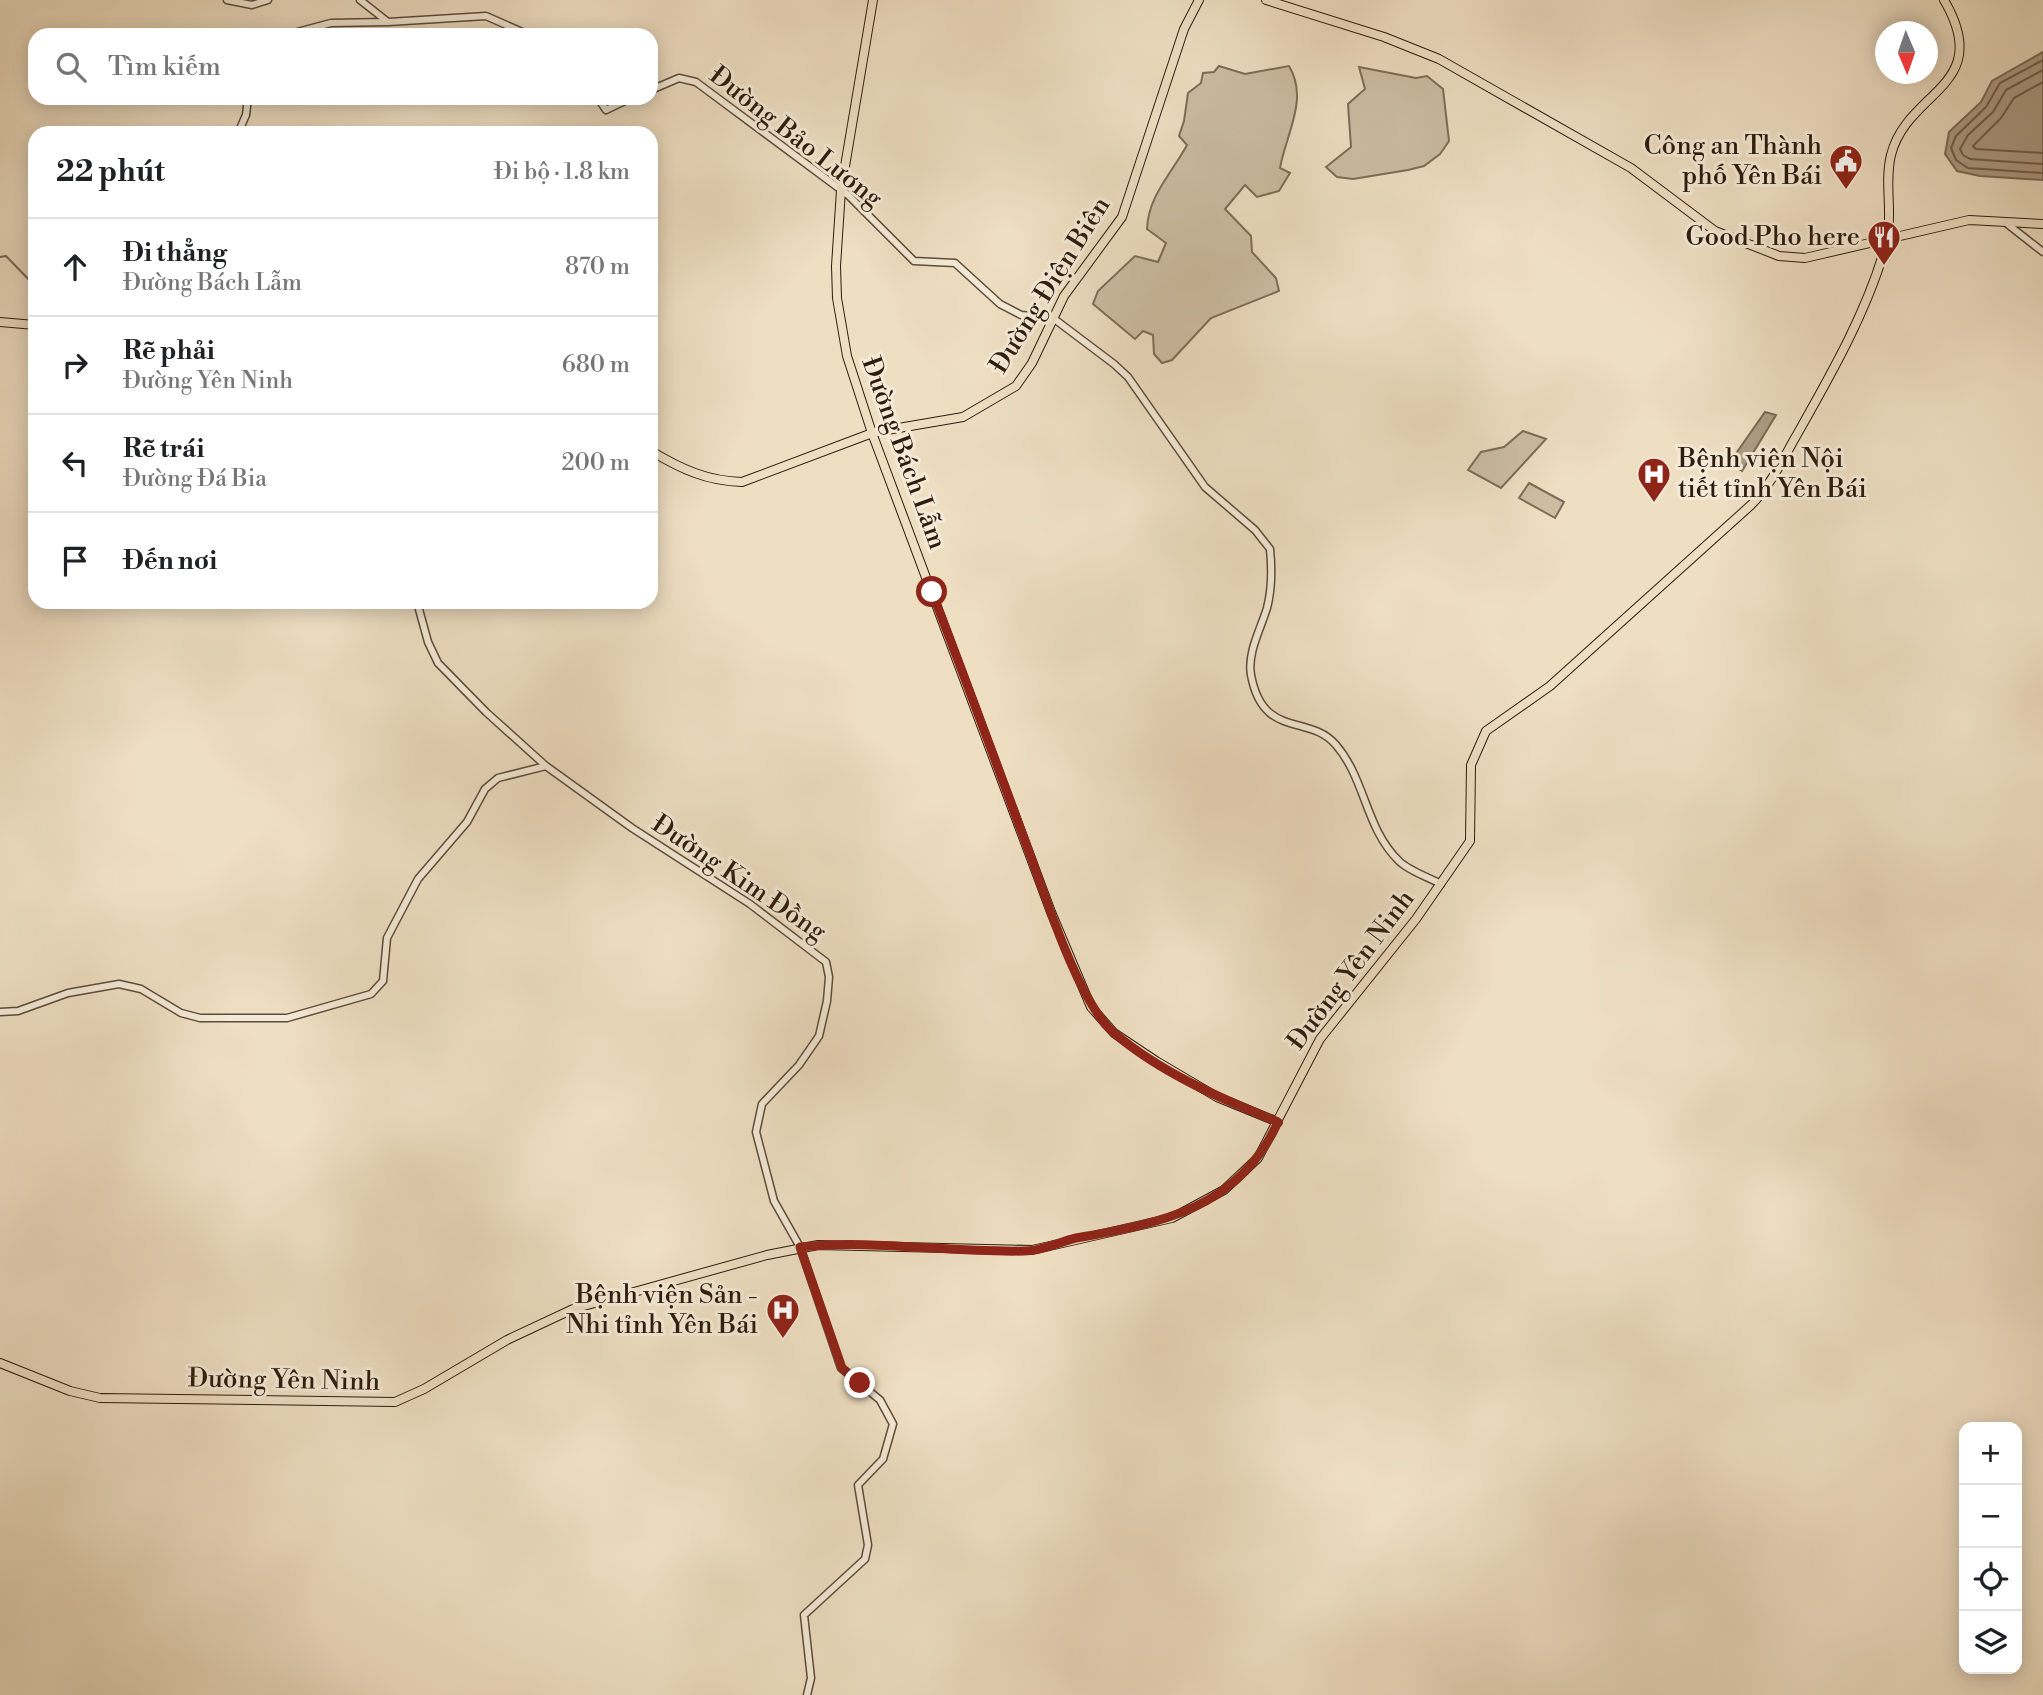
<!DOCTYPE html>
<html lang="vi">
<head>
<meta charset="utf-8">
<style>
	:root { --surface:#fff; --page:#f6f6f6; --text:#202124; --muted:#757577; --line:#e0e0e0 }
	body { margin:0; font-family:"Libre Bodoni",serif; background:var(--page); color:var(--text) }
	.controls { position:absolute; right:21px; bottom:21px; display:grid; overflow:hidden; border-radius:14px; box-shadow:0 4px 18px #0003 }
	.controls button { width:63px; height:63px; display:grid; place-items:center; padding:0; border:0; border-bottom:2px solid var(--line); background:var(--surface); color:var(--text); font:35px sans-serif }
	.compass { position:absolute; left:1875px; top:21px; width:63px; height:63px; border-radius:50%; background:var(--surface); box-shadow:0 4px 18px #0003; rotate:178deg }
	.stop { position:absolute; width:21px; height:21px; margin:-16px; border:5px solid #8f2418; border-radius:50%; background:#fff }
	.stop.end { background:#8f2418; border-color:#fff; box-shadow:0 2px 7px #0008 }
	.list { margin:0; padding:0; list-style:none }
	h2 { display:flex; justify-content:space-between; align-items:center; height:91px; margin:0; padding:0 28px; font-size:30px }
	h2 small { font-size:23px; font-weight:400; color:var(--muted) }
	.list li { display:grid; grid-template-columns:46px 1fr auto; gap:21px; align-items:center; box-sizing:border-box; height:98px; padding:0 28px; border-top:2px solid var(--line) }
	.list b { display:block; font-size:26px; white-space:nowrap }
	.list p { margin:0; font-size:23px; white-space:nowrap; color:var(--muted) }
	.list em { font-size:23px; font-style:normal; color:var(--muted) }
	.icon { flex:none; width:38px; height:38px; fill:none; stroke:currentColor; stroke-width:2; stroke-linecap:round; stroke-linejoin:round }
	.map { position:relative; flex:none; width:2043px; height:1695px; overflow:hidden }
	.search { position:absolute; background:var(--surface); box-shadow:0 4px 18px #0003; left:28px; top:28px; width:630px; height:77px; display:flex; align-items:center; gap:18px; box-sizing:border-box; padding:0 24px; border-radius:21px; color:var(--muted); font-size:26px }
	.panel { position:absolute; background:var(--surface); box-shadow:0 4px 18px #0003; left:28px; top:126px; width:630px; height:483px; border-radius:21px }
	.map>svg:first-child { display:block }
</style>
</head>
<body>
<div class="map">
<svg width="2043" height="1695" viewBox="0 0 2043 1695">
	<rect width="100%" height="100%" fill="#eedec2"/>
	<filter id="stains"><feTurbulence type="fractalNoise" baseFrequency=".00286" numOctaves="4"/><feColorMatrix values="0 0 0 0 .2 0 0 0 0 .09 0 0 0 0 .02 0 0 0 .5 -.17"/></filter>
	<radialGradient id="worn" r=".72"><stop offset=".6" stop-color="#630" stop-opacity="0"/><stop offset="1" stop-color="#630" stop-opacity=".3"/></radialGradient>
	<path fill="#cdbda3" stroke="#7e6c58" stroke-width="2" d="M 1219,66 L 1245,74 L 1289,66 C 1309,99 1286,134 1280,168 L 1290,173 L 1279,191 L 1257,197 L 1245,185 L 1225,209 L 1251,236 L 1252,252 L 1276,278 L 1279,291 L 1211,318 L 1172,360 L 1162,363 L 1154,354 L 1153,335 L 1143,331 L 1135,339 L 1093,304 L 1098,291 L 1135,256 L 1158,262 L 1166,243 L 1147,229 C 1148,196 1172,173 1187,145 L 1179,136 L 1184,121 L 1188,93 L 1201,83 L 1203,73 L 1214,72 Z
		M 1359,67 L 1416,78 L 1427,76 L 1443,89 L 1449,141 L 1440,154 L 1424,166 L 1408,170 L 1353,179 L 1337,177 L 1326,167 L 1351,147 L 1348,104 L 1365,89 Z
		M 1523,431 L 1546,439 L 1501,488 L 1468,470 L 1481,452 L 1504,447 Z
		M 1529,483 L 1564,502 L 1555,518 L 1519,498 Z"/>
	<path fill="#ad9c85" stroke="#7a6955" stroke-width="2" d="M 2043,52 L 2043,180 L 1980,176 L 1957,171 L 1945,154 L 1949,132 L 1981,102 L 1992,81 Z
		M 1765,412 L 1776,415 L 1742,471 L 1730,462 Z"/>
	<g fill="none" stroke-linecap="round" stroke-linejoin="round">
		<path stroke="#6e5c4a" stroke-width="2" d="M 2043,60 L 2000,83 L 1986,107 L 1956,136 L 1951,148 L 1956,160 L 1968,168 L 2043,173
			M 2043,70 L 2006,90 L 1993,112 L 1968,135 L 1960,149 L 1963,155 L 1970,159 L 2043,164
			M 2043,82 L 2014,98 L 2001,118 L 1973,146 L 1976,149 L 2043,153"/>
		<path stroke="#7a6955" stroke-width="2" d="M 0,257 L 6,256 L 35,286
			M 449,602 L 449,605"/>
		<defs>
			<path id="minor" d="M 227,0 L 252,5 L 268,0
				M 360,0 L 388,22 L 486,16 L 529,35
				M 286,35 L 331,23 L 386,22
				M 651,90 L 679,78 L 696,82 L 848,195 L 914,261 L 955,263 L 1000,304 L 1021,315 L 1053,318 L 1114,364 L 1128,377 L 1205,487 L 1255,530 L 1270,549 C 1272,569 1272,589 1267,608 C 1261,628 1247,653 1251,675 C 1263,740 1309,713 1336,745 C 1366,780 1365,828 1399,861 C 1409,871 1428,877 1441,884
				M 598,98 L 606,110 L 631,98
				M 238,133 L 246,115 L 248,98
				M 2006,223 L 2043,252
				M 417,602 L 428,642 L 438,663 L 486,712 L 546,766 L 632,828 L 750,904 L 826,962 L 829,977 L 827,1001 L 819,1036 L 799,1065 L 762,1104 L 756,1132 L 774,1201 L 800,1247 L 841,1368 L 880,1400 L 893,1424 L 883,1459 L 858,1485 L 868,1545 L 865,1559 L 804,1615 L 811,1678 L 807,1695
				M 0,1012 L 18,1011 L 68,993 L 119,984 L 141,989 L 181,1013 L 200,1018 L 287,1018 L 371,994 L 383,981 L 387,938 L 418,879 L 467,822 L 485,789 L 498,778 L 546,766"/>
			<path id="major" d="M 873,0 L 841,190 L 836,266 L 837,298 L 847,356 L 872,433 L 1051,912 L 1091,1007 L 1114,1033 L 1156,1061 L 1217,1097 L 1278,1122
				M 1266,0 L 1384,37 L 1439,59 L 1631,168 L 1715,231 L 1779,256 L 1805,258 L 1969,220 L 2043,224
				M 0,322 L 35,325
				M 651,451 C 681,469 707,481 742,482 L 875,432 L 963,417 L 1016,386 L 1032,363 L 1064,296 L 1122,217 L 1184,29 L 1199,0
				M 0,1363 L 70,1391 L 100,1398 L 395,1402 L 424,1389 L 507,1340 L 573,1309 L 767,1255 L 818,1245 L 1032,1250 L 1172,1218 L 1224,1190 L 1258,1158 L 1320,1039 L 1416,919 L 1470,841 L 1471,765 L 1486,731 L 1550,686 L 1751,505 C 1770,486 1782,461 1795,438 C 1829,378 1870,307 1887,240 C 1893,213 1884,183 1891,155 C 1907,90 1995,87 1944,0"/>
		</defs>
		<use href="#minor" stroke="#5e4c3b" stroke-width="9"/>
		<use href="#major" stroke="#2e1c0e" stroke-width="10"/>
		<use href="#minor" stroke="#f4ead7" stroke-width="6"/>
		<use href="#major" stroke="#eedec2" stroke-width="8"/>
	</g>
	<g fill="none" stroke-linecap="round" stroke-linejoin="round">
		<path stroke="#8f2418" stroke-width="9" d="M 860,1383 L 842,1368 L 800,1247 C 874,1239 950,1253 1024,1251 C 1042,1251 1059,1242 1076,1238 C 1161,1223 1239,1209 1278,1122 C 1222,1099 1161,1073 1114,1033 C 1080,1004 1047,902 1031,857 C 998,768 966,680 932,592"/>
	</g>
	<defs>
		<symbol id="civic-pin" viewBox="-11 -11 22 30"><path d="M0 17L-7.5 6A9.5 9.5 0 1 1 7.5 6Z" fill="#8f2418" stroke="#f4ead7"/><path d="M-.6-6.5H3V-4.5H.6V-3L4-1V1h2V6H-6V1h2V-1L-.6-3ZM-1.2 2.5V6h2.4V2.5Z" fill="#fff"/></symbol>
		<symbol id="restaurant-pin" viewBox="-11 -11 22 30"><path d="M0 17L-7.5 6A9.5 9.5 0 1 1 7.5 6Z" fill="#8f2418" stroke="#f4ead7"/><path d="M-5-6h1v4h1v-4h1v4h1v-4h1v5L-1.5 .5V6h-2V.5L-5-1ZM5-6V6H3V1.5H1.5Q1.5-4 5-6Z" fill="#fff"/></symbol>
		<symbol id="hospital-pin" viewBox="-11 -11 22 30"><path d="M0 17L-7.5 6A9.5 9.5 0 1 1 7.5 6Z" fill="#8f2418" stroke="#f4ead7"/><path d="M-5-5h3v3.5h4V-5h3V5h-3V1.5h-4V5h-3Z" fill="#fff"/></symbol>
	</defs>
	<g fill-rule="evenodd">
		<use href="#civic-pin" x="1827" y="142" width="38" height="52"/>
		<use href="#restaurant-pin" x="1865" y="218" width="38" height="52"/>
		<use href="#hospital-pin" x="1635" y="455" width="38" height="52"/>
		<use href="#hospital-pin" x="764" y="1291" width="38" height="52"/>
	</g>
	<g text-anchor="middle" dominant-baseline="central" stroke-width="6" stroke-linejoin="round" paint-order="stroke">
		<g font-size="26" fill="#2e1c0e" stroke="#f4ead7">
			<text transform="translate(796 137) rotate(38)">Đường Bảo Lương</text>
			<text transform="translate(1050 285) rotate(-58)">Đường Điện Biên</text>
			<text transform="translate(904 453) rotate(70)">Đường Bách Lẫm</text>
			<text transform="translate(739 878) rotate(34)">Đường Kim Đồng</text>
			<text transform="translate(1351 970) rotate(-53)">Đường Yên Ninh</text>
			<text transform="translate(284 1380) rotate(1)">Đường Yên Ninh</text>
		</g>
		<g font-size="26" fill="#2e1c0e" stroke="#f4ead7" text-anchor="end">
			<text x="1822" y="146">Công an Thành<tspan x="1822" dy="30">phố Yên Bái</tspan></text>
			<text x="1860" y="237">Good Pho here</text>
			<text x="1678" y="459" text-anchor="start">Bệnh viện Nội<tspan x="1678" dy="30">tiết tỉnh Yên Bái</tspan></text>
			<text x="758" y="1295">Bệnh viện Sản -<tspan x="758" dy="30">Nhi tỉnh Yên Bái</tspan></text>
		</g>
	</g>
	<rect width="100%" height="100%" filter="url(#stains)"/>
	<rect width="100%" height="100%" fill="url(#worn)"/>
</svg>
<div class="controls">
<button>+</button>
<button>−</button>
<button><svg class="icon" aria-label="locate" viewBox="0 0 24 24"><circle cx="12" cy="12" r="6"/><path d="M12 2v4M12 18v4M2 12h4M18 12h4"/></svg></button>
<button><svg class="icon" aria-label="layers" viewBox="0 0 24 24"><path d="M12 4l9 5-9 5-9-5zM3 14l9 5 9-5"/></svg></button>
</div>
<svg class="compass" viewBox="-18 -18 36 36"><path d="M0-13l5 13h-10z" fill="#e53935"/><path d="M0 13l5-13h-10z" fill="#757577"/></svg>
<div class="stop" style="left:932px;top:592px"></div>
<div class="stop end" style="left:860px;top:1383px"></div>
<div class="search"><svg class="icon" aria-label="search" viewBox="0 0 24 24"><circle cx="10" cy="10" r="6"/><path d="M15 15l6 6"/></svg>Tìm kiếm</div>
<section class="panel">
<h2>22 phút<small>Đi bộ · 1.8 km</small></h2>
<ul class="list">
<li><svg class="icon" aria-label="ahead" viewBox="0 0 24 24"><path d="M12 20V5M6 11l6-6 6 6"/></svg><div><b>Đi thẳng</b><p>Đường Bách Lẫm</p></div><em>870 m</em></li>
<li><svg class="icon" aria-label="right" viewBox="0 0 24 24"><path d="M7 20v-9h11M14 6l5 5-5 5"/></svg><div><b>Rẽ phải</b><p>Đường Yên Ninh</p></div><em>680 m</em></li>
<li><svg class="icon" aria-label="left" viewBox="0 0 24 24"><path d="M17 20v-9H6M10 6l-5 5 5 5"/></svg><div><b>Rẽ trái</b><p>Đường Đá Bia</p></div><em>200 m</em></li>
<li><svg class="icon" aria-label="arrive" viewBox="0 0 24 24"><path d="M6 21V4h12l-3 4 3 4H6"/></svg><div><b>Đến nơi</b></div></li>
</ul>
</section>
</div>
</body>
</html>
